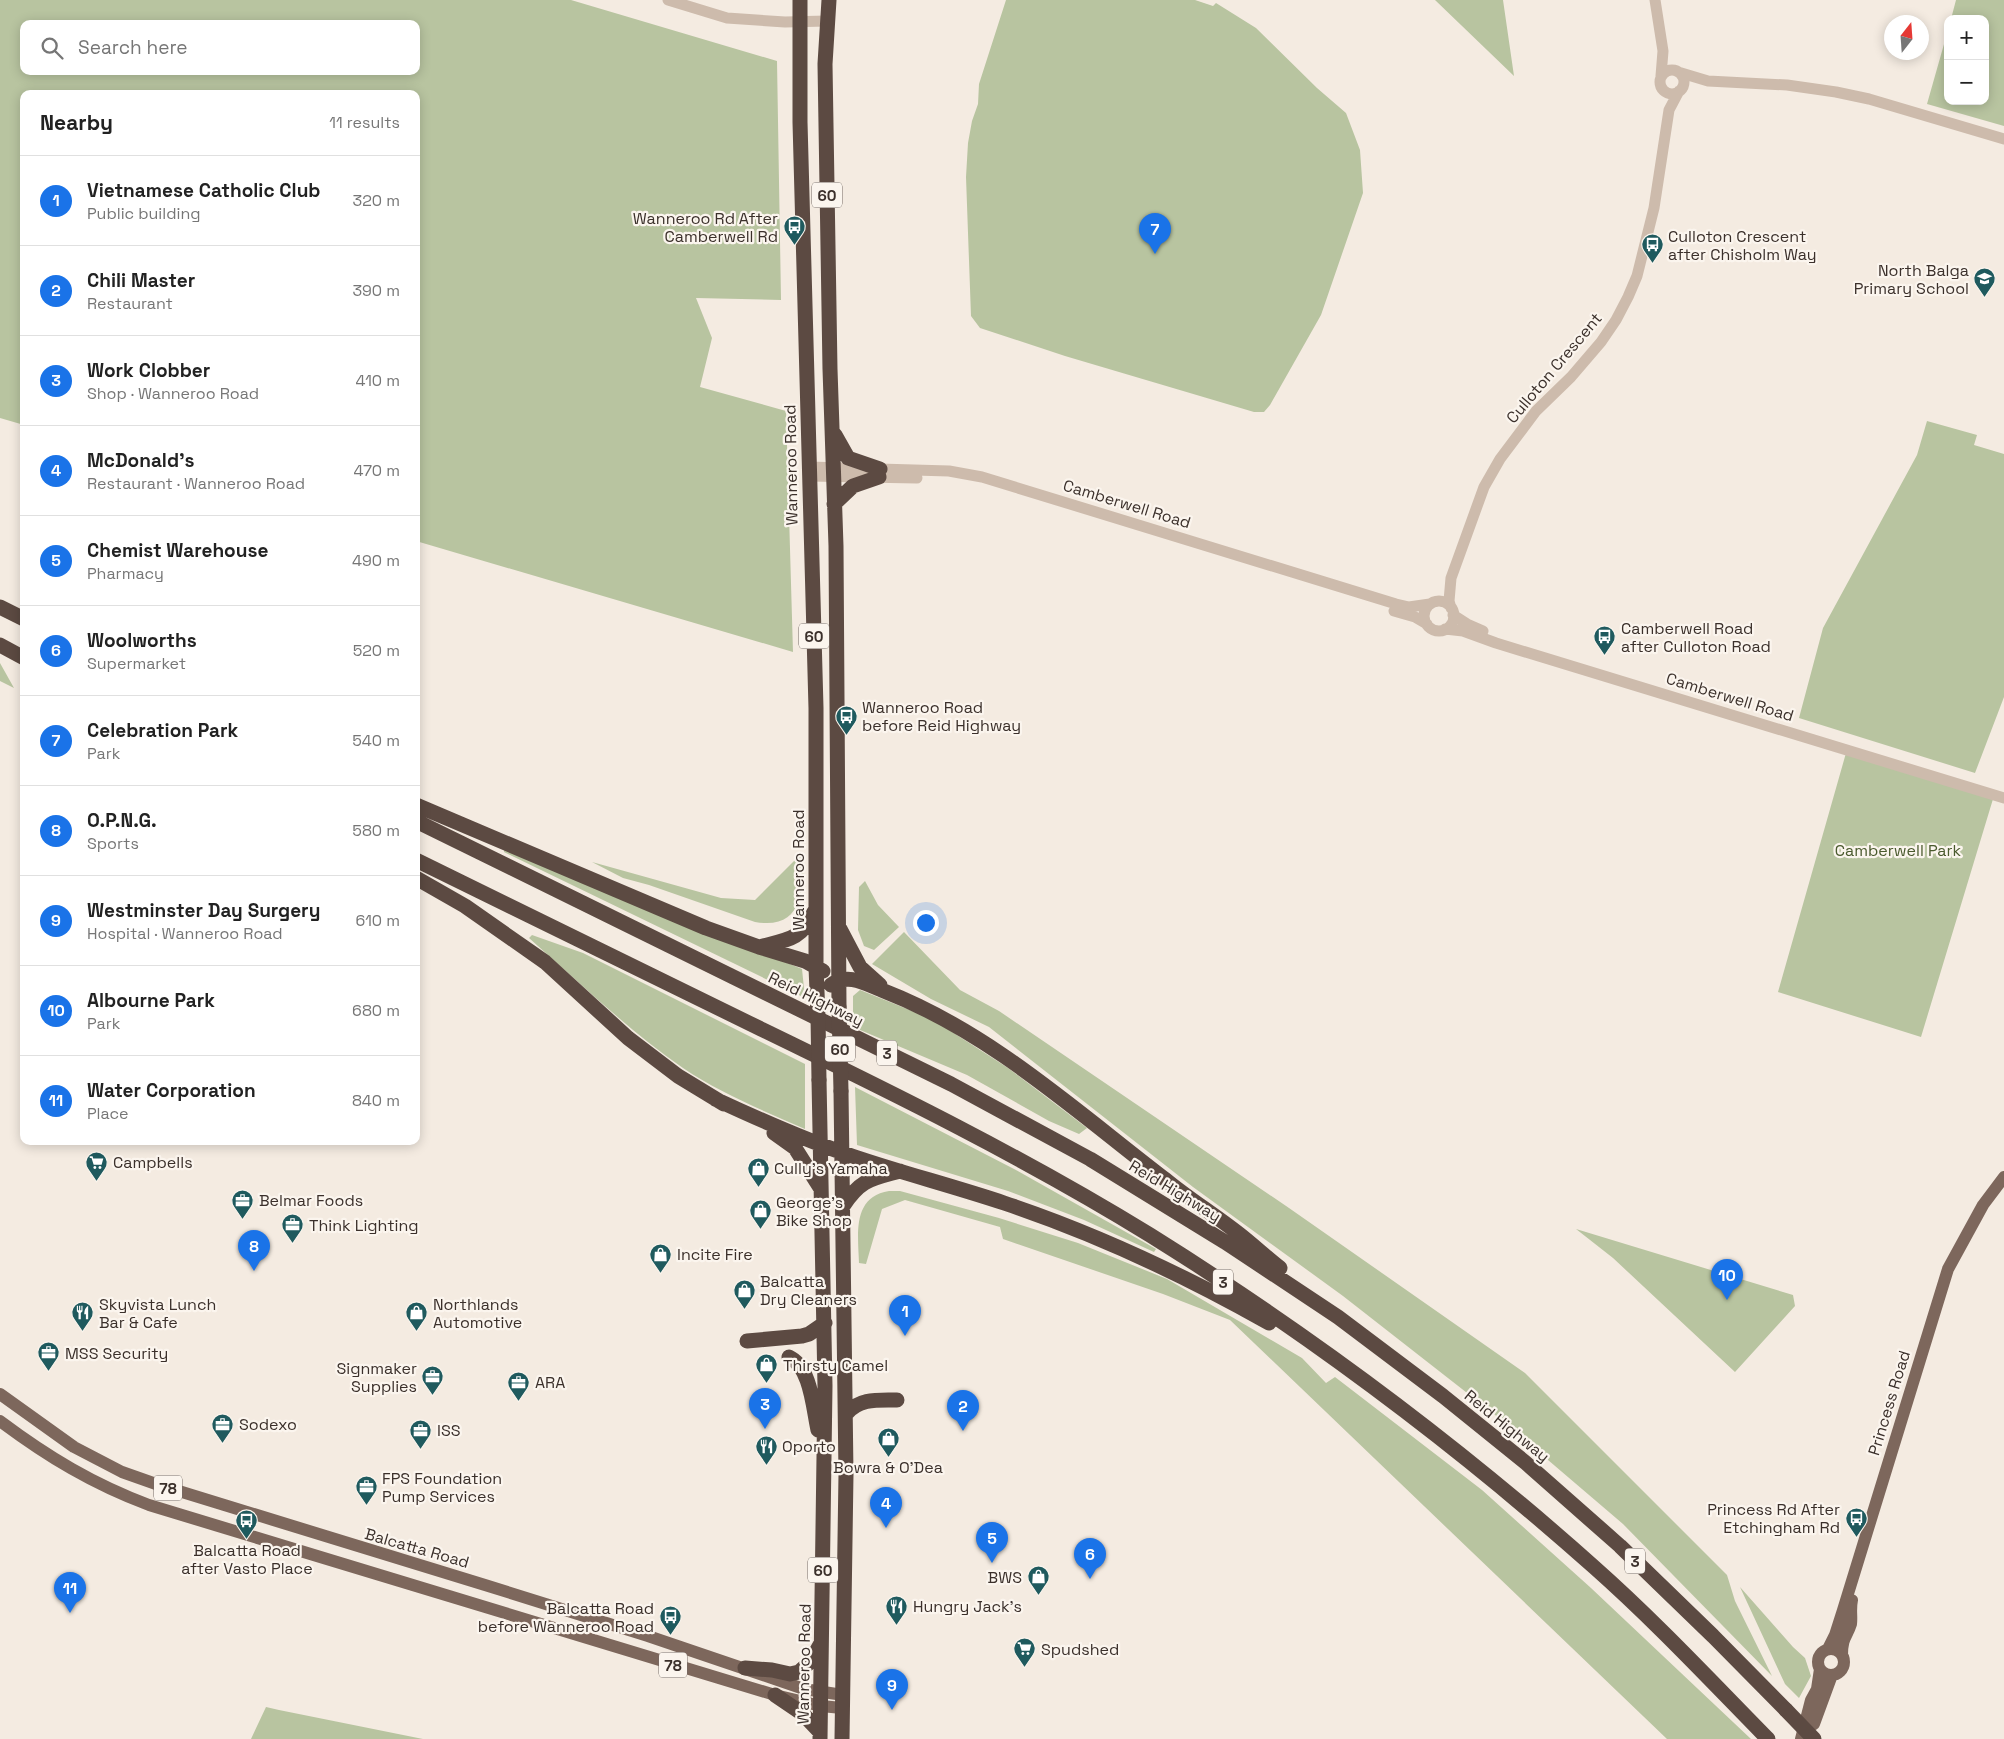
<!DOCTYPE html>
<html lang="en">
<head>
<meta charset="utf-8">
<style>
	:root { --surface:#fff; --page:#f6f6f6; --text:#222; --muted:#767676; --line:#e0e0e0; --accent:#1a73e8 }
	body { margin:0; font-family:"Space Grotesk",sans-serif; background:var(--page); color:var(--text) }
	.controls { position:absolute; right:15px; top:15px; display:grid; overflow:hidden; border-radius:10px; box-shadow:0 2px 12px #0003 }
	.controls button { width:45px; height:45px; display:grid; place-items:center; padding:0; border:0; border-bottom:1px solid var(--line); background:var(--surface); color:var(--text); font:25px sans-serif }
	.compass { position:absolute; left:1884px; top:15px; width:45px; height:45px; border-radius:50%; background:var(--surface); box-shadow:0 2px 12px #0003; rotate:17deg }
	.you { position:absolute; left:925px; top:922px; width:18px; height:18px; margin:-12px; border:4px solid #fff; border-radius:50%; background:#1a73e8; box-shadow:0 0 0 8px #1a73e833 }
	.badge { display:grid; place-items:center; width:32px; height:32px; border-radius:50%; background:var(--accent); color:#fff; font-size:16px; font-weight:700 }
	.pin { position:absolute; translate:-50% -41px; filter:drop-shadow(0 1px 2px #0008) }
	.pin::after { content:''; position:absolute; top:26px; width:18px; height:15px; background:inherit; clip-path:polygon(0 0,100% 0,50% 100%) }
	.list { margin:0; padding:0; list-style:none }
	h2 { display:flex; justify-content:space-between; align-items:center; height:65px; margin:0; padding:0 20px; font-size:21px }
	h2 small { font-size:16px; font-weight:400; color:var(--muted) }
	.list li { display:grid; grid-template-columns:32px 1fr auto; gap:15px; align-items:center; box-sizing:border-box; height:90px; padding:0 20px; border-top:1px solid var(--line) }
	.list b { display:block; font-size:19px; white-space:nowrap }
	.list p { margin:0; font-size:16px; white-space:nowrap; color:var(--muted) }
	.list em { font-size:16px; font-style:normal; color:var(--muted) }
	.icon { flex:none; width:28px; height:28px; fill:none; stroke:currentColor; stroke-width:2; stroke-linecap:round; stroke-linejoin:round }
	.map { position:relative; flex:none; width:2004px; height:1739px; overflow:hidden }
	.search { position:absolute; background:var(--surface); box-shadow:0 2px 12px #0003; left:20px; top:20px; width:400px; height:55px; display:flex; align-items:center; gap:12px; box-sizing:border-box; padding:0 18px; border-radius:10px; color:var(--muted); font-size:19px }
	.panel { position:absolute; background:var(--surface); box-shadow:0 2px 12px #0003; left:20px; top:90px; width:400px; height:1055px; border-radius:10px }
	.map>svg:first-child { display:block }
</style>
</head>
<body>
<div class="map">
<svg width="2004" height="1739" viewBox="0 0 2004 1739">
	<rect width="100%" height="100%" fill="#f4ebe1"/>
	<path fill="#b8c4a0" fill-rule="evenodd" d="M 0,0 L 571,0 L 777,61 L 781,300 L 696,298 L 712,338 L 700,387 L 786,411 L 793,652 L 416,541 L 416,94 L 24,94 L 24,425 L 0,418 ZM 24,24 L 416,24 L 416,71 L 24,71 Z
		M 1006,0 L 1195,0 L 1213,6 L 1216,3 L 1256,28 L 1317,88 L 1346,113 L 1360,150 L 1363,193 L 1321,315 L 1270,405 L 1264,412 L 1254,412 L 1065,356 L 980,328 L 971,316 L 966,177 L 968,143 L 972,121 L 978,104 L 979,84 Z
		M 1435,0 L 1503,0 L 1514,76 Z
		M 1956,0 L 2004,0 L 2004,126 L 1927,104 L 1948,30 L 1948,101 L 1985,101 L 1985,19 L 1951,19 Z
		M 1927,421 L 1977,435 L 1974,445 L 2004,454 L 2004,697 L 1975,773 L 1799,718 L 1823,628 L 1917,455 Z
		M 0,663 L 14,688 L 0,681 Z
		M 1846,753 L 1993,799 L 1921,1037 L 1778,992 Z
		M 504,847 L 802,969 L 805,998 L 504,852 Z
		M 799,856 L 804,857 C 803,892 802,930 755,922 L 649,885 L 623,878 L 592,862 L 721,898 L 755,900 Z
		M 865,881 L 878,905 L 899,927 L 874,950 L 864,946 L 858,930 L 859,887 Z
		M 904,932 L 960,990 L 999,1011 L 1289,1208 L 1525,1373 L 1727,1575 L 1735,1601 L 1772,1676 L 1623,1524 L 1494,1414 L 1343,1296 L 1193,1187 L 989,1027 L 931,999 L 872,964 Z
		M 532,935 L 583,953 L 805,1064 L 805,1129 C 764,1111 720,1093 683,1068 C 628,1030 579,982 529,938 Z
		M 860,990 L 932,1019 L 1008,1068 L 1087,1128 L 1079,1134 L 1049,1121 L 967,1075 L 853,1027 L 853,996 Z
		M 855,1087 L 1016,1170 L 1156,1249 L 1154,1252 L 1084,1220 L 1008,1191 L 857,1145 Z
		M 889,1191 L 900,1191 L 999,1218 L 1078,1243 L 1167,1279 L 1302,1358 L 1326,1383 L 1335,1377 L 1482,1490 L 1591,1588 L 1751,1739 L 1667,1739 L 1230,1320 L 1163,1294 L 1003,1239 L 1000,1227 L 905,1200 L 882,1209 L 866,1264 L 859,1263 C 858,1234 852,1197 889,1191 Z
		M 1576,1229 L 1793,1295 L 1795,1306 L 1735,1372 L 1613,1258 Z
		M 1740,1587 L 1793,1647 L 1805,1658 L 1811,1676 L 1799,1698 L 1785,1684 Z
		M 266,1707 L 279,1710 L 423,1739 L 251,1739 Z"/>
	<g fill="none" stroke-linecap="round" stroke-linejoin="round">
		<path stroke="#cdbbac" stroke-width="11" d="M 668,0 L 727,18 L 785,22 L 827,21
			M 1655,0 L 1663,51 L 1661,76
			M1660 82a12 12 0 1 1 24 0a12 12 0 1 1-24 0Z
			M 1678,72 L 1708,81 L 1787,85 L 1836,92 L 1869,99 L 2004,139
			M 809,467 L 949,471 L 982,477 L 1396,604 L 1409,607 L 1430,604
			M 809,476 L 917,478
			M1424 616a15 15 0 1 1 30 0a15 15 0 1 1-30 0Z
			M 1451,608 L 1449,601 L 1451,578 L 1484,487 L 1500,459 L 1536,411 L 1571,377 L 1601,342 L 1616,320 L 1628,297 L 1637,276 L 1654,208 L 1669,110 L 1679,91
			M 1394,611 L 1415,617 L 1427,624
			M 1453,615 L 1467,624 L 1483,631
			M 1445,629 L 1463,631 L 1496,643 L 2004,798"/>
		<path stroke="#7d675c" stroke-width="12" d="M 0,1394 L 74,1447 L 122,1472 L 156,1484 L 485,1585 L 648,1636 L 804,1689 L 843,1695
			M 0,1421 C 48,1457 93,1484 149,1505 L 775,1695 L 821,1706 L 842,1708
			M1818 1662a13 13 0 1 1 26 0a13 13 0 1 1-26 0Z
			M 1828,1649 L 1835,1635 L 1843,1610 L 1948,1269 L 1983,1205 L 2004,1177
			M 1842,1655 C 1842,1637 1847,1637 1851,1624 C 1852,1617 1850,1609 1852,1600
			M 1814,1724 L 1832,1675
			M 1801,1739 L 1811,1700 L 1817,1689 L 1820,1669"/>
		<path stroke="#5c4a42" stroke-width="15" d="M 800,0 L 800,122 L 816,708 L 816,967 L 818,1016
			M 829,0 L 825,64 L 830,369 L 836,546 L 839,1007
			M 835,435 L 848,458 L 880,469
			M 834,504 L 853,486 L 879,477
			M 0,607 L 24,619
			M 0,645 L 24,658
			M 416,805 L 706,928 L 759,947 L 805,961 L 823,971
			M 416,821 L 951,1084 L 1090,1159 L 1225,1242 L 1338,1317 L 1443,1396 L 1526,1463 L 1620,1546 L 1713,1636 L 1786,1710
			M 416,860 C 531,917 646,973 761,1029 C 893,1093 1025,1158 1150,1235 C 1307,1333 1456,1444 1594,1567 C 1655,1621 1711,1681 1768,1739
			M 416,878 L 465,906 L 545,962 L 628,1038 L 678,1076 L 724,1104
			M 840,929 L 860,967 L 880,985
			M 759,947 C 786,940 802,940 814,912
			M 831,985 C 848,972 866,984 884,991 C 990,1032 1077,1112 1166,1180 C 1189,1199 1215,1215 1239,1234 C 1253,1245 1266,1257 1280,1268
			M 819,1080 L 825,1386 L 820,1739
			M 841,1091 L 846,1474 L 842,1739
			M 715,1099 C 760,1120 805,1140 852,1156 C 902,1173 953,1186 1004,1203 C 1097,1234 1184,1275 1269,1323
			M 774,1133 L 795,1148 L 821,1189
			M 843,1206 C 861,1179 871,1179 900,1171
			M 747,1341 L 802,1336 L 809,1334 L 825,1323
			M 789,1357 C 811,1367 813,1408 818,1430
			M 846,1414 C 859,1398 878,1400 897,1400
			M 745,1668 L 772,1670 L 790,1674 L 799,1672 L 811,1661 L 820,1645
			M 775,1695 L 803,1714 L 820,1732"/>
		<path stroke="#5c4a42" stroke-width="15" d="M 839,1007 L 841,1091
			M 818,1016 L 819,1080
			M 1786,1710 L 1814,1739"/>
	</g>
	<defs>
		<symbol id="bus-pin" viewBox="-11 -11 22 30"><path d="M0 17L-7.5 6A9.5 9.5 0 1 1 7.5 6Z" fill="#1f5a5e" stroke="#fbf5ee"/><path d="M-5-6H5V4H4V6H2V4H-2V6H-4V4H-5ZM-3.5-4V0h7V-4ZM-3.5 1.2v1.5H-2V1.2ZM2 1.2v1.5H3.5V1.2Z" fill="#fff"/></symbol>
		<symbol id="school-pin" viewBox="-11 -11 22 30"><path d="M0 17L-7.5 6A9.5 9.5 0 1 1 7.5 6Z" fill="#1f5a5e" stroke="#fbf5ee"/><path d="M0-5L7-2L0 1L-7-2ZM-4 1L0 2.5L4 1V4Q0 6-4 4Z" fill="#fff"/></symbol>
		<symbol id="supermarket-pin" viewBox="-11 -11 22 30"><path d="M0 17L-7.5 6A9.5 9.5 0 1 1 7.5 6Z" fill="#1f5a5e" stroke="#fbf5ee"/><path d="M-6-5.5h2.5l.6 2H6L4.5 2H-2.5L-4.4-4H-6ZM-1.5 3.2a1.3 1.3 0 1 0 .1 0ZM3 3.2a1.3 1.3 0 1 0 .1 0Z" fill="#fff"/></symbol>
		<symbol id="shop-pin" viewBox="-11 -11 22 30"><path d="M0 17L-7.5 6A9.5 9.5 0 1 1 7.5 6Z" fill="#1f5a5e" stroke="#fbf5ee"/><path d="M-5-2.5h2.3a2.7 3.5 0 0 1 5.4 0H5L5.5 6h-11ZM-1.5-2.5h3a1.5 2.3 0 0 0-3 0Z" fill="#fff"/></symbol>
		<symbol id="office-pin" viewBox="-11 -11 22 30"><path d="M0 17L-7.5 6A9.5 9.5 0 1 1 7.5 6Z" fill="#1f5a5e" stroke="#fbf5ee"/><path d="M-6-3h4V-5.5h4V-3h4V5H-6ZM-1-4.5V-3h2v-1.5ZM-6 0V1H6V0Z" fill="#fff"/></symbol>
		<symbol id="restaurant-pin" viewBox="-11 -11 22 30"><path d="M0 17L-7.5 6A9.5 9.5 0 1 1 7.5 6Z" fill="#1f5a5e" stroke="#fbf5ee"/><path d="M-5-6h1v4h1v-4h1v4h1v-4h1v5L-1.5 .5V6h-2V.5L-5-1ZM5-6V6H3V1.5H1.5Q1.5-4 5-6Z" fill="#fff"/></symbol>
	</defs>
	<g fill-rule="evenodd">
		<use href="#bus-pin" x="782" y="214" width="25" height="34"/>
		<use href="#bus-pin" x="1640" y="232" width="25" height="34"/>
		<use href="#school-pin" x="1972" y="266" width="25" height="34"/>
		<use href="#bus-pin" x="1592" y="624" width="25" height="34"/>
		<use href="#bus-pin" x="834" y="704" width="25" height="34"/>
		<use href="#supermarket-pin" x="84" y="1150" width="25" height="34"/>
		<use href="#shop-pin" x="746" y="1156" width="25" height="34"/>
		<use href="#office-pin" x="230" y="1188" width="25" height="34"/>
		<use href="#shop-pin" x="748" y="1198" width="25" height="34"/>
		<use href="#office-pin" x="280" y="1212" width="25" height="34"/>
		<use href="#shop-pin" x="648" y="1242" width="25" height="34"/>
		<use href="#shop-pin" x="732" y="1278" width="25" height="34"/>
		<use href="#restaurant-pin" x="70" y="1300" width="25" height="34"/>
		<use href="#shop-pin" x="404" y="1300" width="25" height="34"/>
		<use href="#office-pin" x="36" y="1340" width="25" height="34"/>
		<use href="#shop-pin" x="754" y="1352" width="25" height="34"/>
		<use href="#office-pin" x="420" y="1364" width="25" height="34"/>
		<use href="#office-pin" x="506" y="1370" width="25" height="34"/>
		<use href="#office-pin" x="210" y="1412" width="25" height="34"/>
		<use href="#office-pin" x="408" y="1418" width="25" height="34"/>
		<use href="#shop-pin" x="876" y="1426" width="25" height="34"/>
		<use href="#restaurant-pin" x="754" y="1434" width="25" height="34"/>
		<use href="#office-pin" x="354" y="1474" width="25" height="34"/>
		<use href="#bus-pin" x="1844" y="1506" width="25" height="34"/>
		<use href="#bus-pin" x="234" y="1508" width="25" height="34"/>
		<use href="#shop-pin" x="1026" y="1564" width="25" height="34"/>
		<use href="#restaurant-pin" x="884" y="1594" width="25" height="34"/>
		<use href="#bus-pin" x="658" y="1604" width="25" height="34"/>
		<use href="#supermarket-pin" x="1012" y="1636" width="25" height="34"/>
	</g>
	<g text-anchor="middle" dominant-baseline="central" stroke-width="4.5" stroke-linejoin="round" paint-order="stroke">
		<g fill="#fbf5ee" stroke="#756b66" stroke-width="1">
			<rect x="812" y="182.5" width="30" height="25" rx="4"/>
			<rect x="799" y="623.5" width="30" height="25" rx="4"/>
			<rect x="825" y="1036.5" width="30" height="25" rx="4"/>
			<rect x="877" y="1040.5" width="20" height="25" rx="4"/>
			<rect x="1213" y="1269.5" width="20" height="25" rx="4"/>
			<rect x="154" y="1475.5" width="28" height="25" rx="4"/>
			<rect x="1625" y="1548.5" width="20" height="25" rx="4"/>
			<rect x="808" y="1557.5" width="30" height="25" rx="4"/>
			<rect x="659" y="1652.5" width="28" height="25" rx="4"/>
		</g>
		<g font-size="15" font-weight="bold" fill="#3b302b">
			<text x="827" y="195">60</text>
			<text x="814" y="636">60</text>
			<text x="840" y="1049">60</text>
			<text x="887" y="1053">3</text>
			<text x="1223" y="1282">3</text>
			<text x="168" y="1488">78</text>
			<text x="1635" y="1561">3</text>
			<text x="823" y="1570">60</text>
			<text x="673" y="1665">78</text>
		</g>
		<g font-size="16" fill="#3b302b" stroke="#fbf5ee" text-anchor="start">
			<text x="778" y="218" text-anchor="end">Wanneroo Rd After<tspan x="778" dy="18">Camberwell Rd</tspan></text>
			<text x="1668" y="236">Culloton Crescent<tspan x="1668" dy="18">after Chisholm Way</tspan></text>
			<text x="1969" y="270" text-anchor="end">North Balga<tspan x="1969" dy="18">Primary School</tspan></text>
			<text x="1621" y="628">Camberwell Road<tspan x="1621" dy="18">after Culloton Road</tspan></text>
			<text x="862" y="707">Wanneroo Road<tspan x="862" dy="18">before Reid Highway</tspan></text>
			<text x="113" y="1162">Campbells</text>
			<text x="774" y="1168">Cully's Yamaha</text>
			<text x="259" y="1200">Belmar Foods</text>
			<text x="776" y="1202">George's<tspan x="776" dy="18">Bike Shop</tspan></text>
			<text x="309" y="1225">Think Lighting</text>
			<text x="677" y="1254">Incite Fire</text>
			<text x="760" y="1281">Balcatta<tspan x="760" dy="18">Dry Cleaners</tspan></text>
			<text x="99" y="1304">Skyvista Lunch<tspan x="99" dy="18">Bar &amp; Cafe</tspan></text>
			<text x="433" y="1304">Northlands<tspan x="433" dy="18">Automotive</tspan></text>
			<text x="65" y="1353">MSS Security</text>
			<text x="783" y="1365">Thirsty Camel</text>
			<text x="417" y="1368" text-anchor="end">Signmaker<tspan x="417" dy="18">Supplies</tspan></text>
			<text x="535" y="1382">ARA</text>
			<text x="239" y="1424">Sodexo</text>
			<text x="437" y="1430">ISS</text>
			<text x="782" y="1446">Oporto</text>
			<text x="888" y="1467" text-anchor="middle">Bowra &amp; O'Dea</text>
			<text x="382" y="1478">FPS Foundation<tspan x="382" dy="18">Pump Services</tspan></text>
			<text x="1840" y="1509" text-anchor="end">Princess Rd After<tspan x="1840" dy="18">Etchingham Rd</tspan></text>
			<text x="247" y="1550" text-anchor="middle">Balcatta Road<tspan x="247" dy="18">after Vasto Place</tspan></text>
			<text x="1022" y="1577" text-anchor="end">BWS</text>
			<text x="913" y="1606">Hungry Jack's</text>
			<text x="654" y="1608" text-anchor="end">Balcatta Road<tspan x="654" dy="18">before Wanneroo Road</tspan></text>
			<text x="1041" y="1649">Spudshed</text>
		</g>
		<g font-size="16" fill="#3b302b" stroke="#fbf5ee">
			<text transform="translate(1554 368) rotate(-50)">Culloton Crescent</text>
			<text transform="translate(791 465) rotate(-91)">Wanneroo Road</text>
			<text transform="translate(1127 504) rotate(17)">Camberwell Road</text>
			<text transform="translate(1730 697) rotate(17)">Camberwell Road</text>
			<text transform="translate(798 870) rotate(-90)">Wanneroo Road</text>
			<text transform="translate(816 999) rotate(26)">Reid Highway</text>
			<text transform="translate(1175 1191) rotate(31)">Reid Highway</text>
			<text transform="translate(1889 1403) rotate(-73)">Princess Road</text>
			<text transform="translate(1507 1426) rotate(39)">Reid Highway</text>
			<text transform="translate(417 1548) rotate(16)">Balcatta Road</text>
			<text transform="translate(804 1664) rotate(-89)">Wanneroo Road</text>
		</g>
		<g font-size="16" fill="#4a5a2e" stroke="#fbf5ee">
			<text x="1898" y="850">Camberwell Park</text>
		</g>
	</g>
</svg>
<div class="controls">
<button>+</button>
<button>−</button>
</div>
<svg class="compass" viewBox="-18 -18 36 36"><path d="M0-13l5 13h-10z" fill="#e53935"/><path d="M0 13l5-13h-10z" fill="#767676"/></svg>
<div class="you"></div>
<div class="pin badge" style="left:905px;top:1336px">1</div>
<div class="pin badge" style="left:963px;top:1431px">2</div>
<div class="pin badge" style="left:765px;top:1429px">3</div>
<div class="pin badge" style="left:886px;top:1528px">4</div>
<div class="pin badge" style="left:992px;top:1563px">5</div>
<div class="pin badge" style="left:1090px;top:1579px">6</div>
<div class="pin badge" style="left:1155px;top:254px">7</div>
<div class="pin badge" style="left:254px;top:1271px">8</div>
<div class="pin badge" style="left:892px;top:1710px">9</div>
<div class="pin badge" style="left:1727px;top:1300px">10</div>
<div class="pin badge" style="left:70px;top:1613px">11</div>
<div class="search"><svg class="icon" aria-label="search" viewBox="0 0 24 24"><circle cx="10" cy="10" r="6"/><path d="M15 15l6 6"/></svg>Search here</div>
<section class="panel">
<h2>Nearby<small>11 results</small></h2>
<ul class="list">
<li><span class="badge">1</span><div><b>Vietnamese Catholic Club</b><p>Public building</p></div><em>320 m</em></li>
<li><span class="badge">2</span><div><b>Chili Master</b><p>Restaurant</p></div><em>390 m</em></li>
<li><span class="badge">3</span><div><b>Work Clobber</b><p>Shop · Wanneroo Road</p></div><em>410 m</em></li>
<li><span class="badge">4</span><div><b>McDonald's</b><p>Restaurant · Wanneroo Road</p></div><em>470 m</em></li>
<li><span class="badge">5</span><div><b>Chemist Warehouse</b><p>Pharmacy</p></div><em>490 m</em></li>
<li><span class="badge">6</span><div><b>Woolworths</b><p>Supermarket</p></div><em>520 m</em></li>
<li><span class="badge">7</span><div><b>Celebration Park</b><p>Park</p></div><em>540 m</em></li>
<li><span class="badge">8</span><div><b>O.P.N.G.</b><p>Sports</p></div><em>580 m</em></li>
<li><span class="badge">9</span><div><b>Westminster Day Surgery</b><p>Hospital · Wanneroo Road</p></div><em>610 m</em></li>
<li><span class="badge">10</span><div><b>Albourne Park</b><p>Park</p></div><em>680 m</em></li>
<li><span class="badge">11</span><div><b>Water Corporation</b><p>Place</p></div><em>840 m</em></li>
</ul>
</section>
</div>
</body>
</html>
